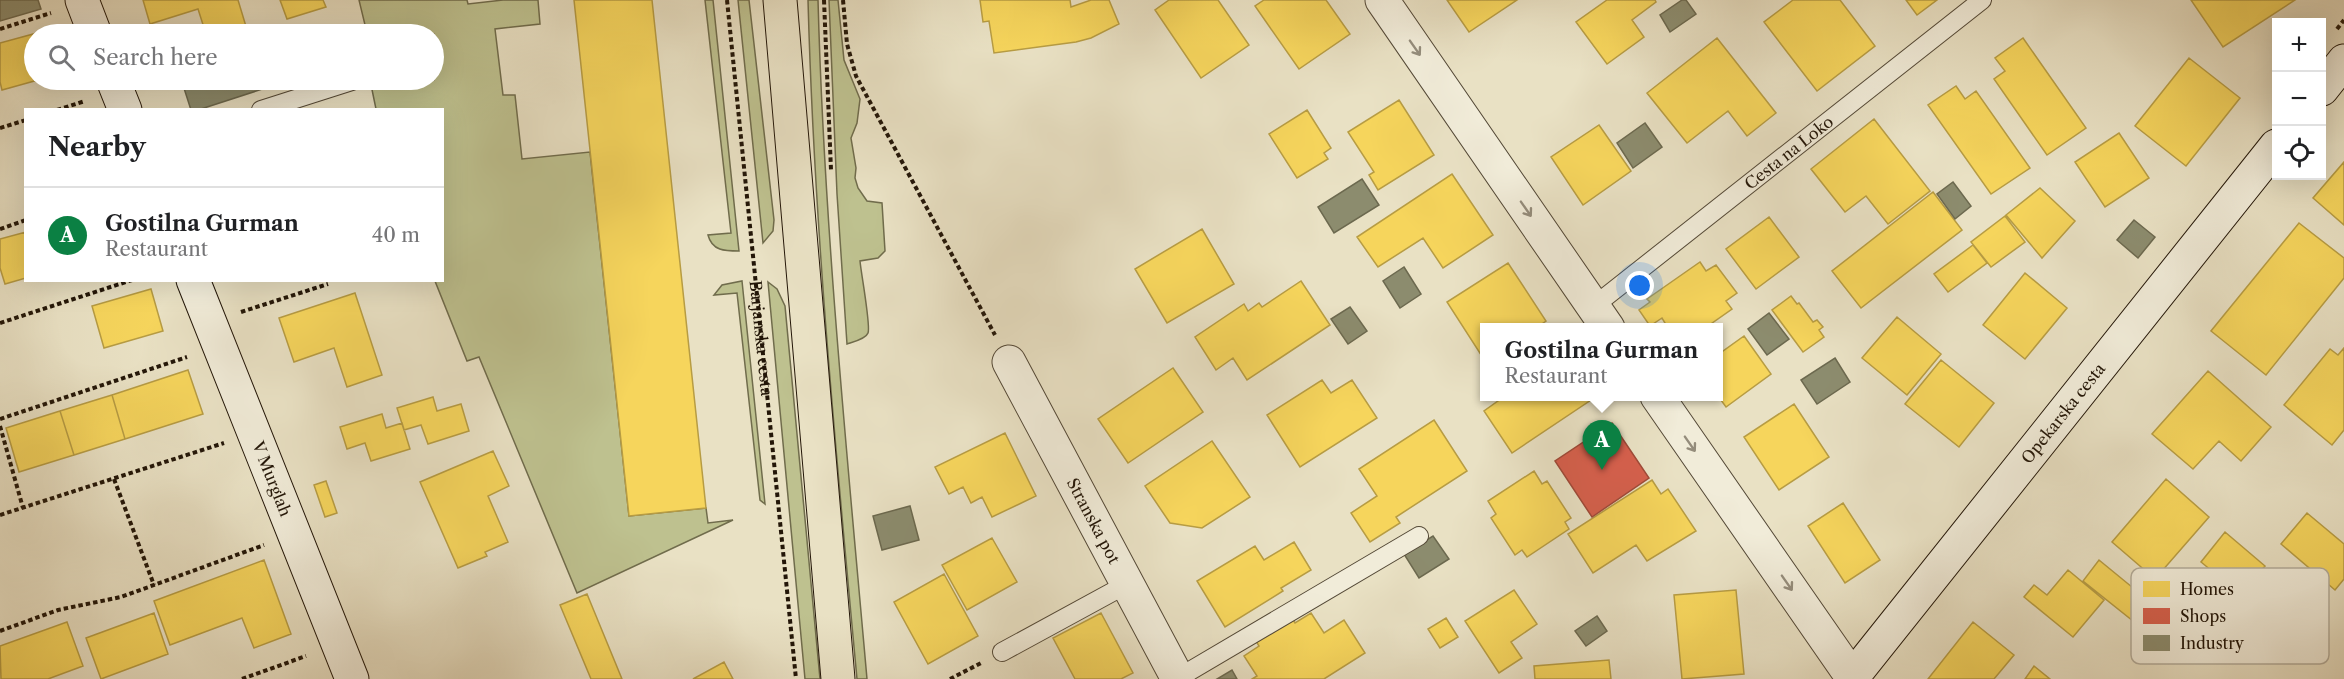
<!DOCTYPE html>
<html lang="en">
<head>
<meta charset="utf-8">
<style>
	:root { --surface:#fff; --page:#f2f2f2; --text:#202124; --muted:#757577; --line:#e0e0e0; --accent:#0b8043 }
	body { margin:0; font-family:"Libre Caslon Text",serif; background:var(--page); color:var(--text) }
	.controls { position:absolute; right:18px; top:18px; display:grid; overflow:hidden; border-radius:0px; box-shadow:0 6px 24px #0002 }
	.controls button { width:54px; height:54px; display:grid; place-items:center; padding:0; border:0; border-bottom:2px solid var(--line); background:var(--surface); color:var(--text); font:30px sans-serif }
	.you { position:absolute; left:1640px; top:286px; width:21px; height:21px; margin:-15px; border:4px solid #fff; border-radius:50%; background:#1a73e8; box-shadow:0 0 0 9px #1a73e833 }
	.badge { display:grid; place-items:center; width:39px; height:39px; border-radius:50%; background:var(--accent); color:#fff; font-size:20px; font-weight:700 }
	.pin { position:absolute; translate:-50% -50px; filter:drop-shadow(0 2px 3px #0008) }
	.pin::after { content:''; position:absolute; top:32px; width:21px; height:18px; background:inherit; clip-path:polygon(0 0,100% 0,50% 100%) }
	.popup { position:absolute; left:1480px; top:323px; width:243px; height:78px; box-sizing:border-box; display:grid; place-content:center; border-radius:0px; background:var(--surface); filter:drop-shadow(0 2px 4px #0005); font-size:20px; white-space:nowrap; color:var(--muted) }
	.popup b { font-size:22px; color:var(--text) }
	.popup::after { content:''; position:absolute; left:50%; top:100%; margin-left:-12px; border:12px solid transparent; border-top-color:var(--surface) }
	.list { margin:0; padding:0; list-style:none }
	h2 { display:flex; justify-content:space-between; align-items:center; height:78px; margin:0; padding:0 24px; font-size:26px }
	h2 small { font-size:20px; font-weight:400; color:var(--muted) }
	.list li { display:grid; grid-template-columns:39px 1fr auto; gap:18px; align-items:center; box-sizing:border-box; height:96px; padding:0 24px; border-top:2px solid var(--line) }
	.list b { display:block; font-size:22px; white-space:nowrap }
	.list p { margin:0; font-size:20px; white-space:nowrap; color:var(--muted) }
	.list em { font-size:20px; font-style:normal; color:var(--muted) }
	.icon { flex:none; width:33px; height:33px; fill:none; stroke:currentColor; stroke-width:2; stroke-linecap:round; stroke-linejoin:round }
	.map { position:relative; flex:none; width:2344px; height:679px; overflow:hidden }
	.search { position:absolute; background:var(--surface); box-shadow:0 6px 24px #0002; left:24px; top:24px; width:420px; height:66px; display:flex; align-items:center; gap:15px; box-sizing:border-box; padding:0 21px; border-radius:33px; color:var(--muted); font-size:22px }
	.panel { position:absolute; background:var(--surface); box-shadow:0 6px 24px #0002; left:24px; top:108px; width:420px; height:174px; border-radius:0px }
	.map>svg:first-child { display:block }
</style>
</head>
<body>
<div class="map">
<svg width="2344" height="679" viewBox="0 0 2344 679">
	<rect width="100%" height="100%" fill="#e9e1c4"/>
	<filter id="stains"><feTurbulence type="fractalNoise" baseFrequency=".00333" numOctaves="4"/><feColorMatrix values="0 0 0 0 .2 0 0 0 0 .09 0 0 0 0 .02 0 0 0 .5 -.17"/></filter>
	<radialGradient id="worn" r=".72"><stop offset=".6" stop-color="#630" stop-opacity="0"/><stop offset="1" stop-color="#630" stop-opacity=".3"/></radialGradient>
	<path fill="#bec18f" stroke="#706c4c" stroke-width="1.5" d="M 359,0 L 467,0 L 468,4 L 503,0 L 538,0 L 540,24 L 495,29 L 503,95 L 515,95 L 522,159 L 590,152 L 629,516 L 706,508 L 708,523 L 733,520 L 577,593 L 479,357 L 467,361 L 435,281 L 442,280 L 442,110 L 376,109 L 370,80 L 434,80 L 434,34 L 360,34 L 367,33 Z
		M 705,0 L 713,0 L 739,251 C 725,251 712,251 708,235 L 731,233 Z
		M 738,0 L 749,0 L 774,220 L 773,231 L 763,243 Z
		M 808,0 L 818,0 C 824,227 847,453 867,679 L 857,679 C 836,453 814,227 808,0 Z
		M 829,0 L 838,0 L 844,60 L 860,99 L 857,123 L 851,138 L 856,168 L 855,178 L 858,188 L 867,201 L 882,203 L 885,251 L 878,258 L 860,261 C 861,273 871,326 868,333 C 866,339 853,342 847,344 L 837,194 Z
		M 742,281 L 765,504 L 760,500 L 737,293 L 714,295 L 722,285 Z
		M 768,282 L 777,289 L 785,306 L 820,679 L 805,679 Z"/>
	<path fill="#f6d55c" stroke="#b79c43" stroke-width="1.5" d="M 143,0 L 238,0 L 248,33 L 206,34 L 198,9 L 150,24 Z
		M 280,0 L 323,0 L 326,7 L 287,19 Z
		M 574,0 L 652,0 L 706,508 L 629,516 Z
		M 980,0 L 1070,0 L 1071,7 L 1091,0 L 1109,0 L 1119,24 L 1091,38 L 1076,42 L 994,53 L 989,21 L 983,22 Z
		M 1169,0 L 1218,0 L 1249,45 L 1201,78 L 1155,10 Z
		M 1264,0 L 1326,0 L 1350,34 L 1299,69 L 1255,6 Z
		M 1447,0 L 1517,0 L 1469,32 Z
		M 1607,0 L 1655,0 L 1656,2 L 1632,20 L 1644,37 L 1607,64 L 1576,22 Z
		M 1793,0 L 1840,0 L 1875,46 L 1817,91 L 1764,22 Z
		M 1906,0 L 1937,0 L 1917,15 Z
		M 2191,0 L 2295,0 L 2223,47 Z
		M 48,30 L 50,34 L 34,34 L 34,80 L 38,80 L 2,90 L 0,82 L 0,43 Z
		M 1717,38 L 1776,113 L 1747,136 L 1728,111 L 1687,143 L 1647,93 Z
		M 2023,38 L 2086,128 L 2047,155 L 1994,79 L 2005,71 L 1995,58 Z
		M 2189,58 L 2240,98 L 2186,166 L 2135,126 Z
		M 1956,86 L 1965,99 L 1976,91 L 2030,168 L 1991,194 L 1928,105 Z
		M 1399,100 L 1434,155 L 1378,190 L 1369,175 L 1374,172 L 1348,132 Z
		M 1307,110 L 1331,148 L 1324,153 L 1328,159 L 1297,178 L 1269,134 Z
		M 1874,119 L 1930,191 L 1888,224 L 1866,196 L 1845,212 L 1811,169 Z
		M 1599,125 L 1631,171 L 1583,205 L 1551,157 Z
		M 2119,133 L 2149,178 L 2105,207 L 2075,162 Z
		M 2344,162 L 2344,225 L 2313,198 Z
		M 1452,174 L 1493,235 L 1443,268 L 1423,238 L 1378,267 L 1357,237 Z
		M 2040,188 L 2075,221 L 2042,258 L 2006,215 Z
		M 1933,192 L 1962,230 L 1861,308 L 1832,271 Z
		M 2005,216 L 2025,242 L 1991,267 L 1971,242 Z
		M 1769,217 L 1799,257 L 1756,289 L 1726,249 Z
		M 2299,223 L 2344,258 L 2344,278 L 2266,375 L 2211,331 Z
		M 1202,229 L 1234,284 L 1167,323 L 1135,269 Z
		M 26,232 L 26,278 L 5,284 L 0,268 L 0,239 Z
		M 1973,245 L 1987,263 L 1948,292 L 1934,274 Z
		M 1700,262 L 1706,271 L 1716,265 L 1737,293 L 1726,301 L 1732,309 L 1705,328 L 1668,328 L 1662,318 L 1650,326 L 1639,310 L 1650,302 L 1647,299 Z
		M 1508,263 L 1546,321 L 1536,328 L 1485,328 L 1485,361 L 1447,302 Z
		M 2025,273 L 2067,308 L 2025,359 L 1983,325 Z
		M 1301,281 L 1330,325 L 1247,380 L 1233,358 L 1216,370 L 1195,337 L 1244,304 L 1248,311 L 1259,303 L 1262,307 Z
		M 151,289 L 163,331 L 104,348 L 92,306 Z
		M 355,293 L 382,375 L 347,387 L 334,348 L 294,362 L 279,318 Z
		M 1791,296 L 1797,304 L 1799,303 L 1813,322 L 1817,320 L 1823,327 L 1819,330 L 1824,337 L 1803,352 L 1772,310 Z
		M 1897,317 L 1941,354 L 1907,395 L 1862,358 Z
		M 1744,336 L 1771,374 L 1726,407 L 1718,396 L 1719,354 Z
		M 2344,348 L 2344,430 L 2332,445 L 2284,405 L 2330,349 L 2338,355 Z
		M 1941,360 L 1994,403 L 1959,447 L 1905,404 Z
		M 1173,368 L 1203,412 L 1128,463 L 1098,419 Z
		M 188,370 L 203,414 L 125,439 L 112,395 Z
		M 2208,371 L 2271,427 L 2241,461 L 2219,441 L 2193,469 L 2152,434 Z
		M 1322,380 L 1331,393 L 1352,380 L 1377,418 L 1300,467 L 1267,415 Z
		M 112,395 L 125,439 L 74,455 L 60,411 Z
		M 1505,396 L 1597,396 L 1512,453 L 1484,411 Z
		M 433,397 L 437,411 L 461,404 L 469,431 L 428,444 L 421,425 L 404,430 L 397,408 Z
		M 1794,404 L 1829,457 L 1779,490 L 1744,437 Z
		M 60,411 L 74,455 L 19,472 L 6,428 Z
		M 382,414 L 386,428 L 402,423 L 410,449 L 371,461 L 365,443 L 347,449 L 340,427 Z
		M 1434,420 L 1467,471 L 1396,517 L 1400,523 L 1370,542 L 1351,513 L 1377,496 L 1359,469 Z
		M 1005,433 L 1036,496 L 992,517 L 982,497 L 971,503 L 963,487 L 949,494 L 935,467 Z
		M 1212,441 L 1250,497 L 1202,528 L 1170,523 L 1145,486 Z
		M 493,451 L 509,486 L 488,496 L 508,542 L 485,552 L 487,556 L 458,568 L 420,482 Z
		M 1534,471 L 1542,484 L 1547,481 L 1571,518 L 1565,522 L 1569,529 L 1527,557 L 1522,550 L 1515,555 L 1491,518 L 1496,514 L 1488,501 Z
		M 2166,479 L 2209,517 L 2155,579 L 2112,542 Z
		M 1652,480 L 1661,494 L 1668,489 L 1696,531 L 1647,561 L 1636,545 L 1593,573 L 1568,534 Z
		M 326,481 L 337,513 L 325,517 L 314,485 Z
		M 1843,503 L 1880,560 L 1845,583 L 1808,526 Z
		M 2307,513 L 2344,544 L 2344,579 L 2335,590 L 2281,544 Z
		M 2225,532 L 2265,566 L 2241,595 L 2201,562 Z
		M 992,538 L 1017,582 L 967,610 L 942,565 Z
		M 1294,542 L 1311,570 L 1281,588 L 1283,591 L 1225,627 L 1197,581 L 1255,546 L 1264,560 Z
		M 264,560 L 291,634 L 254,648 L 242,618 L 170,645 L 154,601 Z
		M 2099,560 L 2149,601 L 2133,621 L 2083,581 Z
		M 2068,570 L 2104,600 L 2073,637 L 2024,597 L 2034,585 L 2047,595 Z
		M 944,574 L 978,636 L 928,664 L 894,602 Z
		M 1514,590 L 1537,624 L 1511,642 L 1522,658 L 1499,673 L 1465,621 Z
		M 1736,590 L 1744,674 L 1682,679 L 1674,595 Z
		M 587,594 L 622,679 L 591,679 L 560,605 Z
		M 154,613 L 168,654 L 101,679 L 86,638 Z
		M 1101,613 L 1133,673 L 1121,679 L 1075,679 L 1053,638 Z
		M 1311,613 L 1324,633 L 1344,620 L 1365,653 L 1324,679 L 1252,679 L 1257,676 L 1244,656 L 1259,646 L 1256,641 L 1292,618 L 1295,623 Z
		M 1446,618 L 1458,637 L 1440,648 L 1428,629 Z
		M 67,622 L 83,666 L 48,679 L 1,679 L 0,646 Z
		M 1973,622 L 2014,655 L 1994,679 L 1928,679 Z
		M 1609,660 L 1611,679 L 1535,679 L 1534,666 Z
		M 724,662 L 733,679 L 693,679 Z
		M 2034,666 L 2050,679 L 2025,679 Z"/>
	<path fill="#d6604d" stroke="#a04a38" stroke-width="1.5" d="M 1612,423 L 1649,478 L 1592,517 L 1555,461 Z"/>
	<path fill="#8c8c6e" stroke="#6c694f" stroke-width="1.5" d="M 0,0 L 38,0 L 41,9 L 0,21 Z
		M 1682,0 L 1686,0 L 1696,14 L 1670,32 L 1660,15 Z
		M 189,80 L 290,80 L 198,110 L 191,110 L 182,82 Z
		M 1645,123 L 1662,147 L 1633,168 L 1617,143 Z
		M 1362,179 L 1379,205 L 1334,233 L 1318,207 Z
		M 1953,182 L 1971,206 L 1955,219 L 1937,194 Z
		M 2134,220 L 2155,237 L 2138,258 L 2117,240 Z
		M 1404,267 L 1421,294 L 1400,308 L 1383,281 Z
		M 1350,307 L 1367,331 L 1348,344 L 1331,319 Z
		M 1769,313 L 1789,339 L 1767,355 L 1748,329 Z
		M 1835,358 L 1850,382 L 1817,404 L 1801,380 Z
		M 910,506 L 919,540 L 882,550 L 873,516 Z
		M 1433,536 L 1449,559 L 1419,578 L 1404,554 Z
		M 1597,616 L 1607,631 L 1586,646 L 1575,631 Z
		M 1232,670 L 1237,679 L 1217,679 Z"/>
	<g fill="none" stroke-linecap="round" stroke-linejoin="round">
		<defs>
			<g id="lane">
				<path d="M 261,110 L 352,81"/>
				<path id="s2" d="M 1594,306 L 1982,0"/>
				<path d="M 1002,652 L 1127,584"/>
				<path d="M 1178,678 L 1419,536"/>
			</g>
			<g id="street">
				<path d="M 1382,0 L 1608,328"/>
				<path id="s3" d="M 1009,362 L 1178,679"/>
				<path d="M 1657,396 L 1852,677"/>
			</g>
			<g id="secondary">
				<path d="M 82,0 L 95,34"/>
				<path d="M 113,80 L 125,110"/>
				<path d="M 2322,89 L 2344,61"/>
				<path id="s4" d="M 193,280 L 352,679"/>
				<path id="s5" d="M 1851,679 L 2276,146"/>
			</g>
			<path id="primary" d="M 780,0 L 838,679"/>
		</defs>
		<use href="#lane" stroke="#544937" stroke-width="20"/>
		<use href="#street" stroke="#544937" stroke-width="35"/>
		<use href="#secondary" stroke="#231608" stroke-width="35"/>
		<use href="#primary" stroke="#231608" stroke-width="35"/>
		<g stroke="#231608" stroke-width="4" stroke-dasharray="4.5 3" stroke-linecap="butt">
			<path id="s1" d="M 727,0 L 796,679"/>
			<path d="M 824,0 L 831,170"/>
			<path d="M 843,0 L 847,44 L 856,76 L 995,335"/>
			<path d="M 0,29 L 51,13"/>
			<path d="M 2337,29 L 2344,20"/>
			<path d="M 57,110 L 85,101"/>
			<path d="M 0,128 L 26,120"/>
			<path d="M 0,229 L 26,220"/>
			<path d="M 241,312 L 328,284"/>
			<path d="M 0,323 L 132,280"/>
			<path d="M 0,419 L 187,357"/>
			<path d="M 0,426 L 23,508"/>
			<path d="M 114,479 L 154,585"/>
			<path d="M 0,515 L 224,443"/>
			<path d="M 0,631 L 58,610 L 121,597 L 264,545"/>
			<path d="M 242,679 L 306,656"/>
			<path d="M 950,679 L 981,663"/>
		</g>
		<use href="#lane" stroke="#f1ecd9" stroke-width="18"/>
		<use href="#street" stroke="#f1ecd9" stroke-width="33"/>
		<use href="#secondary" stroke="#f1ecd9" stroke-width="33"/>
		<use href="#primary" stroke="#e9e1c4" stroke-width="33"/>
	</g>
	<defs><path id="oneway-shaft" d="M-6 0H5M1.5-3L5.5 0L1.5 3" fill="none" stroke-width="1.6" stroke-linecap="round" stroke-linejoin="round" transform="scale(1.5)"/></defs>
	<g stroke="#948c7b">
		<use href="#oneway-shaft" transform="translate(1415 48) rotate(55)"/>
		<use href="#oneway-shaft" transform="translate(1526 209) rotate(55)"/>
		<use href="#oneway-shaft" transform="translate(1690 444) rotate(55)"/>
		<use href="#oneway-shaft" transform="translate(1787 583) rotate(55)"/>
	</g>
	<g text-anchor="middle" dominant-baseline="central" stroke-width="6" stroke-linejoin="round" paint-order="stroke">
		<g font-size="16" fill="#231608" stroke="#f1ecd9">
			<text stroke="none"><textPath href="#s2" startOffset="248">Cesta na Loko</textPath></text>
			<text stroke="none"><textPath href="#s1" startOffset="340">Barjanska cesta</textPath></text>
			<text stroke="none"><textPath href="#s5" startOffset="340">Opekarska cesta</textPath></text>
			<text stroke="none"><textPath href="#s4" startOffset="214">V Murglah</textPath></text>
			<text stroke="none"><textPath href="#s3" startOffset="180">Stranska pot</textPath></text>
		</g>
	</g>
	<rect x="2131" y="568" width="198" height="96" rx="9" fill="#f1ecd9" stroke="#b3ac9a" stroke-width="1.5"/>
	<rect x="2143" y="581" width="27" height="16" fill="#f6d55c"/>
	<rect x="2143" y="608" width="27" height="16" fill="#d6604d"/>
	<rect x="2143" y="635" width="27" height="16" fill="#8c8c6e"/>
	<g font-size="16" fill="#231608">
		<text x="2180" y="595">Homes</text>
		<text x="2180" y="622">Shops</text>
		<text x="2180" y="649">Industry</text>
	</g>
	<rect width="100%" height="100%" filter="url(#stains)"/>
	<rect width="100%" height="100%" fill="url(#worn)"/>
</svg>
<div class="controls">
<button>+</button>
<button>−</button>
<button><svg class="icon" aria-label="locate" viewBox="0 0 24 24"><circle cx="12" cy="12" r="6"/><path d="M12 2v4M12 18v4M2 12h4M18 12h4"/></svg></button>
</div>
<div class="you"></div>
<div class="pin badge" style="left:1602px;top:470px">A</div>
<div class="popup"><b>Gostilna Gurman</b>Restaurant</div>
<div class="search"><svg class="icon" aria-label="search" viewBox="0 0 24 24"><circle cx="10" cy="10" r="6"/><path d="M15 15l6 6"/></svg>Search here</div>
<section class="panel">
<h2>Nearby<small></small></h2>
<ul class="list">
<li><span class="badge">A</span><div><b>Gostilna Gurman</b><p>Restaurant</p></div><em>40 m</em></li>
</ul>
</section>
</div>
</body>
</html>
